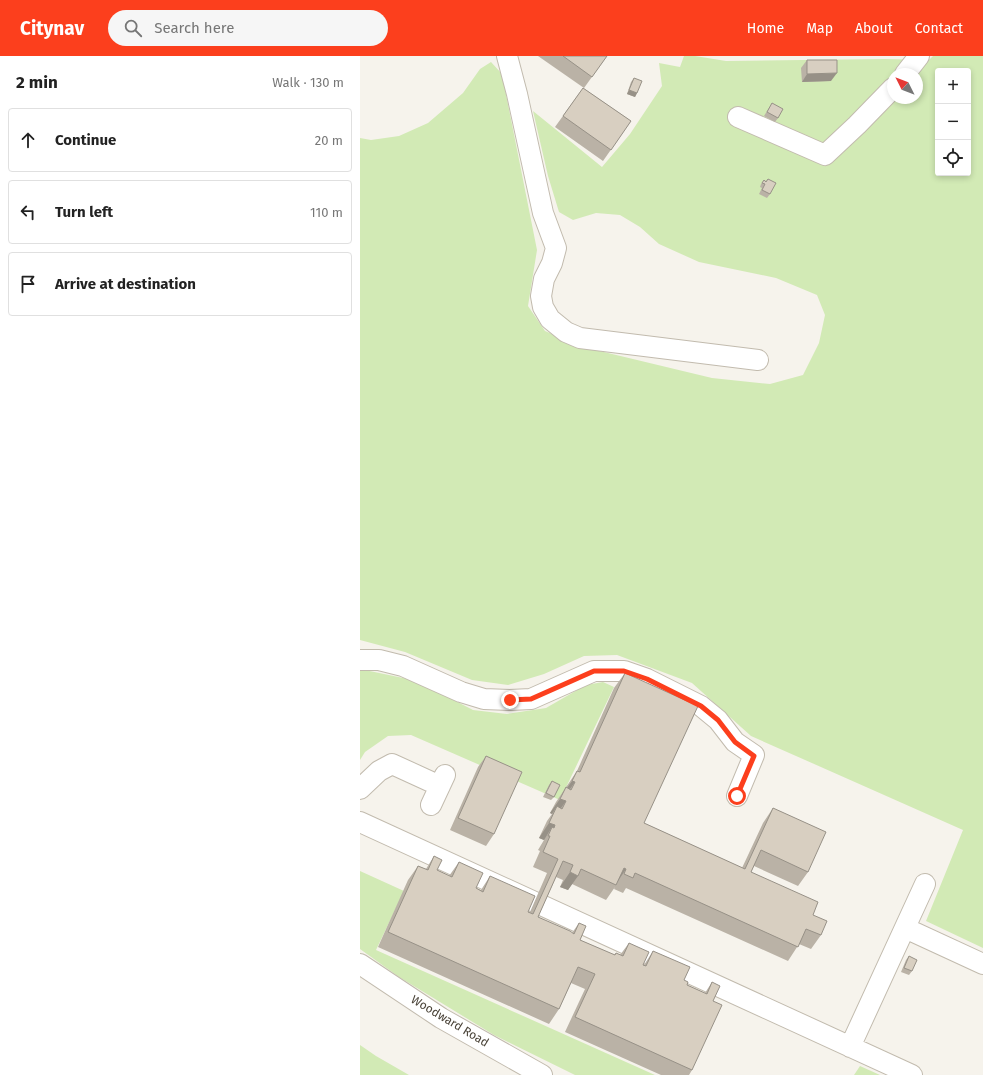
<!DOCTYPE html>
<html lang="en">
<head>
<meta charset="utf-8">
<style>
	:root { --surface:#fff; --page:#f6f6f6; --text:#222; --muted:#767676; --line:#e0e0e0; --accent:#fc3f1d }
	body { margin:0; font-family:"Fira Sans",sans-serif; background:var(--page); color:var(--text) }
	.controls { position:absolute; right:12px; top:12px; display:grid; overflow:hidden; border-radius:4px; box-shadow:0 2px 6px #0003 }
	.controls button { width:36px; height:36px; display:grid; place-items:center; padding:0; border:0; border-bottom:1px solid var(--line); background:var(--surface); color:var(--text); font:20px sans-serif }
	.compass { position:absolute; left:527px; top:12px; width:36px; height:36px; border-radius:50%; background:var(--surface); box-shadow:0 2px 6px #0003; rotate:312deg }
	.stop { position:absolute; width:12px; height:12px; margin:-9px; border:3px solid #fc3f1d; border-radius:50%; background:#fff }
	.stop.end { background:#fc3f1d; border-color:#fff; box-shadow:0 1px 4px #0008 }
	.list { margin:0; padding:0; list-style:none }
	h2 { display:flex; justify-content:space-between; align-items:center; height:52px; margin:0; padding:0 16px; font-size:17px }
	h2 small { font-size:13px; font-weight:400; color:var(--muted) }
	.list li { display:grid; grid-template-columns:26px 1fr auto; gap:12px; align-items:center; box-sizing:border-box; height:64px; margin:0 8px 8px; padding:0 8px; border:1px solid var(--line); border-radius:4px }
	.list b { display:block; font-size:15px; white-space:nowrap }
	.list em { font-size:13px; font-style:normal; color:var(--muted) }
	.icon { flex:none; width:22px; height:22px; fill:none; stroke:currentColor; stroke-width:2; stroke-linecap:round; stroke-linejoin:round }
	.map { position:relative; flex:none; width:623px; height:1019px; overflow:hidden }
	header { display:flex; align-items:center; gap:24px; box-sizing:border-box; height:56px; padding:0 20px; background:var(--accent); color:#fff }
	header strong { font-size:19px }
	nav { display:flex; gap:22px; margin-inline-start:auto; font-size:14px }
	.search { width:280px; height:36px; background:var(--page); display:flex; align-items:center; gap:10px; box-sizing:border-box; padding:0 14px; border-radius:22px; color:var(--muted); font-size:15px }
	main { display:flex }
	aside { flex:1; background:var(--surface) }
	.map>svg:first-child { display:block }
</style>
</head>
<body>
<header>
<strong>Citynav</strong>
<div class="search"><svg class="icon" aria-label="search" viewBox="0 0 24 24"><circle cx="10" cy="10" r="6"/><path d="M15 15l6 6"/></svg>Search here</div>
<nav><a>Home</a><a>Map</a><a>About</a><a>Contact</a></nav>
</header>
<main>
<aside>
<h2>2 min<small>Walk · 130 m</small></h2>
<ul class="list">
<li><svg class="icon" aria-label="ahead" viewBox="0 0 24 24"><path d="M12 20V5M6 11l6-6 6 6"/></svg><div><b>Continue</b></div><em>20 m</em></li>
<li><svg class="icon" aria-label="left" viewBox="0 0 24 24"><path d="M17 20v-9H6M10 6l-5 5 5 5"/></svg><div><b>Turn left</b></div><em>110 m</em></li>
<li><svg class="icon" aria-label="arrive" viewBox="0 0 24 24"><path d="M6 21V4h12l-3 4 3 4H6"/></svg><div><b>Arrive at destination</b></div></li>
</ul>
</aside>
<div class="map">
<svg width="623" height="1019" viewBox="0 0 623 1019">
	<rect width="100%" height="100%" fill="#f6f3ec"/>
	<path fill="#d2eab5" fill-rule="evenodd" d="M 324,0 L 335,0 L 366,5 L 525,3 L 569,4 L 573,0 L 623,0 L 623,892 L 566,865 L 603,774 L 391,680 L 332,627 L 257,599 L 224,600 L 184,618 L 148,629 L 112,624 L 45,596 L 0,584 L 0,82 L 11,84 L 39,80 L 68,67 L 103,37 L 120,13 L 131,6 L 142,18 L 177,194 L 168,250 L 185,275 L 223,291 L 352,322 L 410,328 L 443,319 L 459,287 L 465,259 L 457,239 L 416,222 L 339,206 L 299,188 L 280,171 L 260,159 L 236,157 L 213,164 L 199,156 L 188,120 L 173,55 L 242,111 L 270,78 L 302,30 L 299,7 L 320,11 ZM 578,15 L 608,15 L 608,117 L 578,117 ZM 533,18 L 557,18 L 557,42 L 533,42 Z
		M 0,613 L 48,623 L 84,639 L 113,654 L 147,658 L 186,652 L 226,629 L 243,626 L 254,631 L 200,744 L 51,679 L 28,680 L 5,696 L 0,704 Z
		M 0,815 L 44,835 L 16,894 L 295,1019 L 215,1019 L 134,979 L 39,921 L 0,893 Z
		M 0,989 L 16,1000 L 49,1019 L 0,1019 Z
		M 500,1010 L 520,1019 L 494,1019 Z"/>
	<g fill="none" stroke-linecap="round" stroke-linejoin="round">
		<defs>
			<path id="minor" d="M 147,0 L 157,38 L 183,157 L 196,192 L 192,207 L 184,223 L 181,240 L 183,251 L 190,263 L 206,276 L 220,282 L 398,304
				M 545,18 L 559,0
				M 378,61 L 465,99 L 497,69 L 533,32
				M 0,604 L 19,604 L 43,610 L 101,636 L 124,643 L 150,644 L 171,643 L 234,615 L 264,615 L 287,623 L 341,650 L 358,664 L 375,686 L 394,699 L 377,740
				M 0,733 L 19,715 L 32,708 L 80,730
				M 71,749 L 85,719
				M 0,766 L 552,1019
				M 545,872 L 623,908
				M 0,908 L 81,962 L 182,1019
				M 490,991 L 565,828"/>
		</defs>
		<use href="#minor" stroke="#c2bbae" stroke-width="22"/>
		<use href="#minor" stroke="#fff" stroke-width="20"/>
	</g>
	<path fill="#bab2a6" d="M 178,0 L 247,0 L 224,32 Z
		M 447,4 L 471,25 L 442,26 L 441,12 Z
		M 274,22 L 277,37 L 275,41 L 267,38 L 271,26 Z
		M 223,32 L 271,65 L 243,105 L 195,71 Z
		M 412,47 L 418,62 L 415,66 L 404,60 Z
		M 408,123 L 410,138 L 407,142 L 399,138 L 402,132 L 400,131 L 401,128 L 404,124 L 406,125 Z
		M 265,617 L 284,767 L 382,812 L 403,767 L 413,752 L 448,816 L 438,830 L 394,810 L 391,816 L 453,859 L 461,879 L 451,893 L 439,888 L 428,905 L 266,832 L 263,837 L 254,833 L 255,831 L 246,844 L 212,828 L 208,834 L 200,831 L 203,824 L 196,821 L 178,861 L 212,877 L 219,867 L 220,884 L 254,899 L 256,897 L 260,899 L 269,887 L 284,909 L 293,895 L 324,924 L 327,929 L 345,937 L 352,926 L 353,945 L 332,1014 L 329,1019 L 301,1019 L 205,976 L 225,933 L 211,927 L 199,953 L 189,968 L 18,891 L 48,824 L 58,810 L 66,813 L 74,800 L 77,814 L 89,820 L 99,806 L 116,832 L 121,834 L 130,820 L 168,856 L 170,856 L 187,817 L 173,811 L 180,795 L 178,794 L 184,784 L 179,782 L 187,765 L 192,758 L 190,757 L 196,746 L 217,715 L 254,632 Z
		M 126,700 L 134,778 L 126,790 L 90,774 L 118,711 Z
		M 192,725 L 194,741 L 191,744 L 183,741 L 189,729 Z
		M 549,900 L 552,915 L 549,919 L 541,916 L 546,904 Z"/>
	<path fill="#979187" d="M 477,17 L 471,25 L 442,26 L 447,18 Z
		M 269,34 L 277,37 L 275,41 L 267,38 Z
		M 212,725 L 215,726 L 205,740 L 202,739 Z
		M 200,743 L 206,745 L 196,759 L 197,750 L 192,758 L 190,757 Z
		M 189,767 L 195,769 L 190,777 L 192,771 L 184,784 L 179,782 Z
		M 264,812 L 266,813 L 256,828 Z
		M 210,816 L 218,820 L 208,834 L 200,831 Z"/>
	<path fill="#d8cfc1" stroke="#979187" d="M 203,0 L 247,0 L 232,21 Z
		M 447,4 L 477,4 L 477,17 L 447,18 Z
		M 274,22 L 282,25 L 277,37 L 269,34 Z
		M 223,32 L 271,65 L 251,94 L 203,60 Z
		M 412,47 L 423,53 L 418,62 L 407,56 Z
		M 408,123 L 416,127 L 410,138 L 402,134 L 405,128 L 402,127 L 404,124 L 406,126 Z
		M 265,617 L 338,650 L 284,767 L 385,813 L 413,752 L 466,776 L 448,816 L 401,794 L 391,816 L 458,846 L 453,859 L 467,865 L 461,879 L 446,873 L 438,891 L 275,817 L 273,822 L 264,818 L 266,813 L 264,812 L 256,829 L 221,813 L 218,820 L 210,816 L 213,809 L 203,805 L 178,861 L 210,875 L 214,878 L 219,867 L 226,870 L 220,884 L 255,899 L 256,897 L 263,900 L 269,887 L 289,896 L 283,909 L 286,910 L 293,895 L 330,911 L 324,924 L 328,926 L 327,929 L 347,938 L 352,926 L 360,930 L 353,945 L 362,949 L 332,1014 L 215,961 L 235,918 L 218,911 L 199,953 L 28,876 L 58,810 L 68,814 L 74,800 L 82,804 L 77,814 L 92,821 L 99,806 L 123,817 L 116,832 L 123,836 L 130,820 L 175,840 L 168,856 L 173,858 L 198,803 L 183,796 L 190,780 L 188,780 L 192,771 L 194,772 L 195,769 L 189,767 L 197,750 L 202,753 L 206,745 L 200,743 L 206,731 L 211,734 L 215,726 L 212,725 L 217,715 L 220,716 Z
		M 126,700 L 162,716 L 134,778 L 98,762 Z
		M 192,725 L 200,729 L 194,741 L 186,737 Z
		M 549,900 L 557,904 L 552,915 L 544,912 Z"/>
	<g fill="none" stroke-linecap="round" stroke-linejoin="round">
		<path stroke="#fc3f1d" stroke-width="5" d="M 150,644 L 171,643 L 234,615 L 264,615 L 287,623 L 341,650 L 358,664 L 375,686 L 394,700 L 377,740"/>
	</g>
	<g text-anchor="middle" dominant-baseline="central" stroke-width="3.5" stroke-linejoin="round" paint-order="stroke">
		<g font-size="12" fill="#4b4439" stroke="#fff">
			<text transform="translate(90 965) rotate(31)">Woodward Road</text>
		</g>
	</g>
</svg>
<div class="controls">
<button>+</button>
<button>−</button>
<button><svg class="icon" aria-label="locate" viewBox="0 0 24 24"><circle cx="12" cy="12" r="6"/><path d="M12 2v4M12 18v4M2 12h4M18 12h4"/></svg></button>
</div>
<svg class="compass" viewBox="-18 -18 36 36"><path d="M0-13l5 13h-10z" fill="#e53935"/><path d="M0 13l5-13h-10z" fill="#767676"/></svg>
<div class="stop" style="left:377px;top:740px"></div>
<div class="stop end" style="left:150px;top:644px"></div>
</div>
</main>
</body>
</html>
